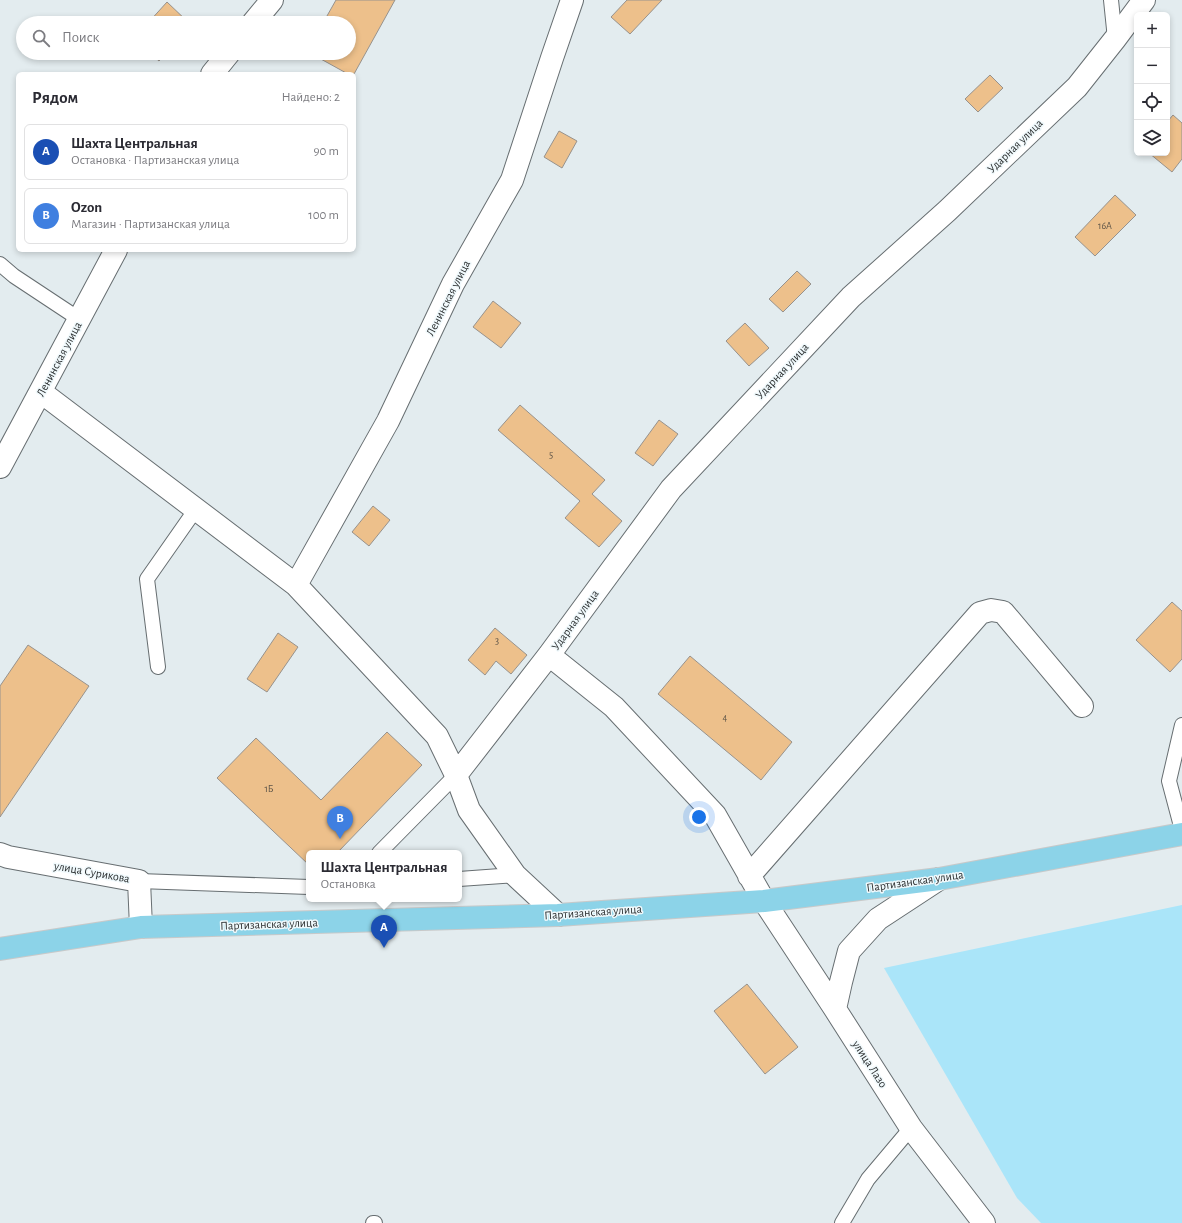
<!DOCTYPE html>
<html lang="ru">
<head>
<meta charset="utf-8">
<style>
	:root { --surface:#fff; --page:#f2f2f3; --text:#2b2b33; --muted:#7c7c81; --line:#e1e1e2; --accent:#895700 }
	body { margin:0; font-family:"Alegreya Sans",sans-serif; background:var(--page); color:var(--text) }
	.controls { position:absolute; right:12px; top:12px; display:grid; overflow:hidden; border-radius:6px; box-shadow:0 2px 6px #0003 }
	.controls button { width:36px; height:36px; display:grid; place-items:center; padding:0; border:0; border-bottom:1px solid var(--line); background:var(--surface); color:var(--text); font:20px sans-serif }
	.you { position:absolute; left:699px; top:817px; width:14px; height:14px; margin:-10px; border:3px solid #fff; border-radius:50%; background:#1a73e8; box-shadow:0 0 0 6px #1a73e833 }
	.badge { display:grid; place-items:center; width:26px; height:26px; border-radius:50%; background:var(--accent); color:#fff; font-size:13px; font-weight:700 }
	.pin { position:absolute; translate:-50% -33px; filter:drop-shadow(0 1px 2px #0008) }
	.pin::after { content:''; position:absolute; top:21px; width:14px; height:12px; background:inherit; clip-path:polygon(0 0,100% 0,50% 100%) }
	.popup { position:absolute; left:306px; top:850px; width:156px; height:52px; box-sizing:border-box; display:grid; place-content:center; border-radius:6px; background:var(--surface); filter:drop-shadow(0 1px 3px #0005); font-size:13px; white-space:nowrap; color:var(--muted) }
	.popup b { font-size:15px; color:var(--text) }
	.popup::after { content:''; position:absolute; left:50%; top:100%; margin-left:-8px; border:8px solid transparent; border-top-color:var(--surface) }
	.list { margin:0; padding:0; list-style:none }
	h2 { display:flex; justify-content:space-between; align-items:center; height:52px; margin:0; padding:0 16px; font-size:17px }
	h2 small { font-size:13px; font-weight:400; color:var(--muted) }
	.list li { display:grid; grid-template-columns:26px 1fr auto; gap:12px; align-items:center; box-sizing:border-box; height:56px; margin:0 8px 8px; padding:0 8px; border:1px solid var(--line); border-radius:6px }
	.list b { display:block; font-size:15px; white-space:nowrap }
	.list p { margin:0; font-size:13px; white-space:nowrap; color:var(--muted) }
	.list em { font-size:13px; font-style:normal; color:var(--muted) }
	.icon { flex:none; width:22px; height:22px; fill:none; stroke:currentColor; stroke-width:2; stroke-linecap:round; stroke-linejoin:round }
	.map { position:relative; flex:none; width:1182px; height:1223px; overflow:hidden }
	.search { position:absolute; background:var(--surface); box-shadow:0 2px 6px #0003; left:16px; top:16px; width:340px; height:44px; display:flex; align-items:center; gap:10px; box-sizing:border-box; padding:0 14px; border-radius:22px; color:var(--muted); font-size:15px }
	.panel { position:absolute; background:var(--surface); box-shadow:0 2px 6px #0003; left:16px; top:72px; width:340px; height:180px; border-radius:6px }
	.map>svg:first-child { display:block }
</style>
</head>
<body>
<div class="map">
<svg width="1182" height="1223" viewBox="0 0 1182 1223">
	<rect width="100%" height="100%" fill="#e3ecef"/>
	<path fill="#aae5f9" d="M 1182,905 L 1182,1223 L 1041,1223 L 1017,1198 L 884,968 Z"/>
	<path fill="#edc08b" stroke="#97928d" d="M 336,0 L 395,0 L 354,74 L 348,74 L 310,53 L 349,53 L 349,23 L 323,23 Z
		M 627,0 L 662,0 L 630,34 L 611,17 Z
		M 167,2 L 189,23 L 148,23 Z
		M 150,53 L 166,53 L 159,61 Z
		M 990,75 L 1003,88 L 978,112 L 965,99 Z
		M 1173,115 L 1182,123 L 1182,159 L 1172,172 L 1149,153 L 1167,153 L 1167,122 Z
		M 559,131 L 577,141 L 562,168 L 544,157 Z
		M 1115,195 L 1136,215 L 1095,256 L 1075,237 Z
		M 797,271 L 811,284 L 783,312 L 769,299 Z
		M 493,301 L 521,323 L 501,348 L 473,327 Z
		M 745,323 L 769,348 L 749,366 L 726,341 Z
		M 520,405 L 605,480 L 592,494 L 622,521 L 599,547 L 565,518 L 580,501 L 498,430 Z
		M 659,420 L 678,434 L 653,466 L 635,453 Z
		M 373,506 L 390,520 L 369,546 L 352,532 Z
		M 1172,602 L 1182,611 L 1182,659 L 1170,672 L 1136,640 Z
		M 495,628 L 527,655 L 511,674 L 496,661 L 485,675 L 468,660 Z
		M 278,633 L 298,647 L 267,692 L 247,679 Z
		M 28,645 L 89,686 L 0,817 L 0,686 Z
		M 690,656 L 792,742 L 761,780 L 658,694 Z
		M 387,732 L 422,765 L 337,853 L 309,853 L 309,865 L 217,778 L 256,738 L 321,800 Z
		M 747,984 L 798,1047 L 765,1074 L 714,1011 Z"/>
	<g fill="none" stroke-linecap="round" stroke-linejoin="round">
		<defs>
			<path id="service" d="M 1111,0 L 1115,39
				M 0,264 L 14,276 L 79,319
				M 158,667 L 147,579 L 196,509
				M 1182,725 L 1169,781 L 1182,830
				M 379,853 L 456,775
				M 459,879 L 515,875
				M 139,881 L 309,887
				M 373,1223 L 375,1223
				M 842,1223 L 868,1179 L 911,1128"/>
			<path id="minor" d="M 253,23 L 272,0
				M 212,74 L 229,53
				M 41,392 L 296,585 L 437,736 L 456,775 L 469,810 L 515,875 L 558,915
				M 0,467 L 116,250
				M 296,585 L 388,421 L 453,284 L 512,180 L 552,58 L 572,0
				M 549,655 L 614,707 L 715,815 L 764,901
				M 456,775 L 549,655 L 671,489 L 851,297 L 947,211 L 1077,87 L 1115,39 L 1144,0
				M 0,854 L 8,857 L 139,881 L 141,927
				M 749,876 L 980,613 L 991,610 L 1003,612 L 1082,706"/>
			<path id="tertiary" d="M 764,901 L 835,1009 L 911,1128 L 984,1223
				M 835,1009 L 841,982 L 849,951 L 878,919 L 939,879"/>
			<path id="primary" d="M 0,949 L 141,927 L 558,915 L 764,901 L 939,879 L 1182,834"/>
		</defs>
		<use href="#service" stroke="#676e71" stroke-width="16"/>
		<use href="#minor" stroke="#676e71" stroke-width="24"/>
		<use href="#tertiary" stroke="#676e71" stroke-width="24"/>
		<use href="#primary" stroke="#c8c9c9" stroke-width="24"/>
		<use href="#service" stroke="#fff" stroke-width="14"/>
		<use href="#minor" stroke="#fff" stroke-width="22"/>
		<use href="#tertiary" stroke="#fff" stroke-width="22"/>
		<use href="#primary" stroke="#8cd3e8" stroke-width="22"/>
	</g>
	<g text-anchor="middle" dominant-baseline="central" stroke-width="3" stroke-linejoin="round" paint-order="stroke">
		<g font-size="10" fill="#5c5347">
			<text x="1105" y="226">16А</text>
			<text x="551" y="455">5</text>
			<text x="497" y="641">3</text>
			<text x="725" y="718">4</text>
			<text x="269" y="789">1Б</text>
		</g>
		<g font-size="12" fill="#2b2f30" stroke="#f0f9fc">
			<text transform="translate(1015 146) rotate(-44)">Ударная улица</text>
			<text transform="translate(448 298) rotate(-63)">Ленинская улица</text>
			<text transform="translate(59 359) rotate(-62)">Ленинская улица</text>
			<text transform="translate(782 371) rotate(-47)">Ударная улица</text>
			<text transform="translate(575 620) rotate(-54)">Ударная улица</text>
			<text transform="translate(92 872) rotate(10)">улица Сурикова</text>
			<text transform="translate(915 881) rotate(-8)">Партизанская улица</text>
			<text transform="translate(593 912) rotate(-4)">Партизанская улица</text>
			<text transform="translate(269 924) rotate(-2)">Партизанская улица</text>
			<text transform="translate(870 1064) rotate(57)">улица Лазо</text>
		</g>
	</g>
</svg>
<div class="controls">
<button>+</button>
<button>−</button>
<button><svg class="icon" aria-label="locate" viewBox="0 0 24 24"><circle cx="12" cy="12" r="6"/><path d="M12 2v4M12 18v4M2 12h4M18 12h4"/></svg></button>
<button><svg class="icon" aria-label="layers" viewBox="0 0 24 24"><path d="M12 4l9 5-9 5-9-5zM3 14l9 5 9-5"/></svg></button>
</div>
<div class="you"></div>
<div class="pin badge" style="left:384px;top:948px;background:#1a4fb4">A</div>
<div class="popup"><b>Шахта Центральная</b>Остановка</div>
<div class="pin badge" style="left:340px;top:839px;background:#3f7fe0">B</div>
<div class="search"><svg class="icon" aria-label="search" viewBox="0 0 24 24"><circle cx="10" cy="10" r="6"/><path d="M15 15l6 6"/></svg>Поиск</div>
<section class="panel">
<h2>Рядом<small>Найдено: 2</small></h2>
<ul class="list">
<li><span class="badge" style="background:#1a4fb4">A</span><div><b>Шахта Центральная</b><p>Остановка · Партизанская улица</p></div><em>90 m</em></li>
<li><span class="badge" style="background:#3f7fe0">B</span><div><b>Ozon</b><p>Магазин · Партизанская улица</p></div><em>100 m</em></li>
</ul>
</section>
</div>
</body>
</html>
